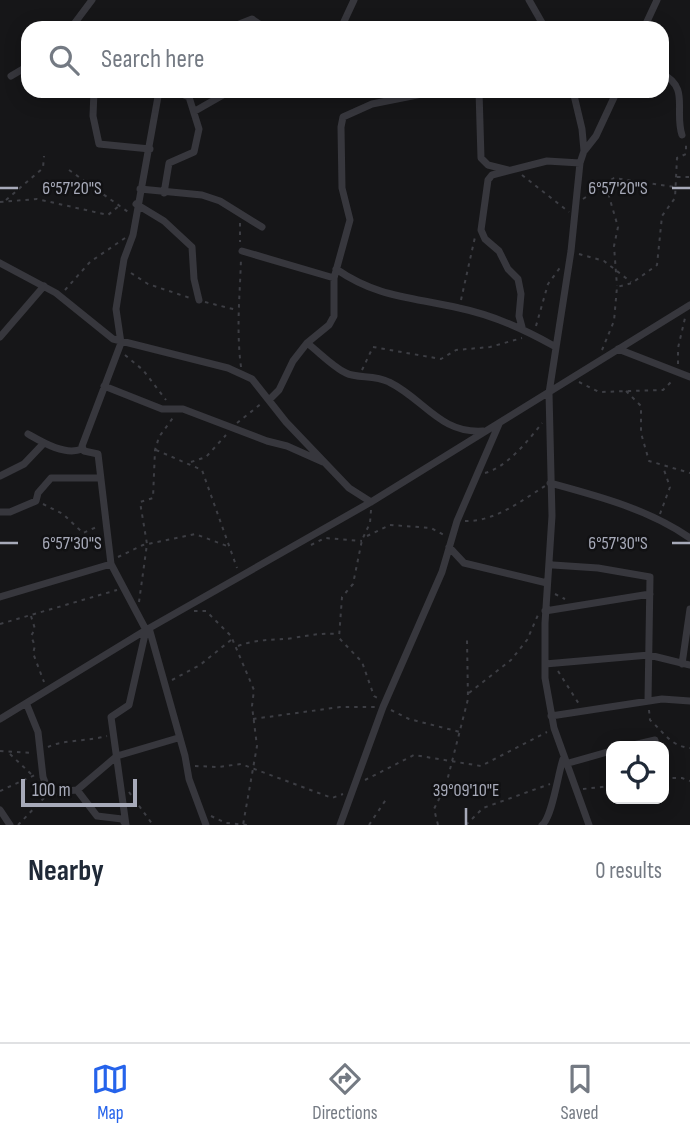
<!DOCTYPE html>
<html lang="en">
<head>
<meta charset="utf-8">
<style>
	:root { --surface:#fff; --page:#f6f6f7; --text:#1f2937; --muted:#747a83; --line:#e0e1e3; --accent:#2563eb }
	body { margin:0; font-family:"Sofia Sans Condensed",sans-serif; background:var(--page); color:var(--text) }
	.controls { position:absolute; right:21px; bottom:21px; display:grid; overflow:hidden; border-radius:14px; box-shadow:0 4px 18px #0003 }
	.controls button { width:63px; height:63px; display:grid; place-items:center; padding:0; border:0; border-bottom:2px solid var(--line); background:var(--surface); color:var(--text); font:35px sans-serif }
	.scale { position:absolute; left:21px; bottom:18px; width:116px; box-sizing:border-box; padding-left:7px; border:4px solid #a7aab9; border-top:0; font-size:19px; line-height:24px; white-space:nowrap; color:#a7aab9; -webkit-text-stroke:5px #111113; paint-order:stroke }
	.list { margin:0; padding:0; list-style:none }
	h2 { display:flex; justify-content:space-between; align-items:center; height:91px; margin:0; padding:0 28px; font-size:30px }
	h2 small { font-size:23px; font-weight:400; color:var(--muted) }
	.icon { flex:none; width:38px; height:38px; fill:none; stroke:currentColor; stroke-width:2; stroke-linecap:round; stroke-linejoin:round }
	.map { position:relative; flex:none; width:690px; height:825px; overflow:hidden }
	.search { position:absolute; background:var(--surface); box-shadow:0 4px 18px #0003; left:21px; right:21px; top:21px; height:77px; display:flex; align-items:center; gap:18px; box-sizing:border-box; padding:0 24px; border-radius:21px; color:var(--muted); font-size:26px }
	.sheet { height:217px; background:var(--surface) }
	nav { display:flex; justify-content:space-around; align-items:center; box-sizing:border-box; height:98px; border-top:2px solid var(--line); background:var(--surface); font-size:19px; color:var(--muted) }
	nav a { display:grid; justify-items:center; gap:4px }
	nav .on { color:var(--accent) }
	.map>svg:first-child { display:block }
</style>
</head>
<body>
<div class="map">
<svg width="690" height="825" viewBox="0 0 690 825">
	<rect width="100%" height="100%" fill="#161618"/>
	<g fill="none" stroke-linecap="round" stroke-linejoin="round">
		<path stroke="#3d3e44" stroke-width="2" stroke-dasharray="3.5 5" stroke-linecap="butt" d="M 69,170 L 131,214
			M 522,175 L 569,212
			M 677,177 L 690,177
			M 606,186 L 618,227 L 614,246 L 617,286
			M 583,199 L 614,178 L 675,187
			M 6,200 L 43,168 L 44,156
			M 0,202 L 37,199 L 108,215 L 120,205
			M 240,223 L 240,242
			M 579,254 L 604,261 L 631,282
			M 131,273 L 148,284 L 190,298
			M 65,290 L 90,262 L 125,238
			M 461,300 L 475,237
			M 205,302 L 237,310
			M 536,326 L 548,284 L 562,265
			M 602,350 L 614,321 L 617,287 L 632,283 L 657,265 L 662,216 L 675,198 L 677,158 L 686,154 L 686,141
			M 125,355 L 143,370 L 166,400
			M 678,364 L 678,348 L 685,318
			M 241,367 C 236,328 240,296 241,258
			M 362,370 L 373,347 L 441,359 L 456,350 L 490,347 L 522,338
			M 579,382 L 599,392 L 663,390 L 674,379
			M 626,391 L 641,406 L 641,433 L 649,461 L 690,473
			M 237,423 L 262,403
			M 156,450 L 202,470 L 237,568
			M 191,462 L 206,457 L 226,435
			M 485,473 C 507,467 528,441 542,423
			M 43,504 L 63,514 L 83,533 L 99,526
			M 371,510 L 370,523 L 362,540 L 353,584 L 342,597 L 339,638 L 362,662 L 374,696 L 379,699
			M 660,514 L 670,487 L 663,467
			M 465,521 C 494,522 521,501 545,486
			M 367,536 L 390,525 L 431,528 L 444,535
			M 311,545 L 325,538 L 362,541
			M 118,557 L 143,545 L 195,534 L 227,546
			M 555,594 L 565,599
			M 139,602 L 147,544 L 140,502 L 153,498 L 155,450 L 159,437 L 175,415
			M 194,611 L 206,611 L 231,636 L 254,690 L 252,706 L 257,746 L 243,825
			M 31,616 L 35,629 L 31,636 L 35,646 L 33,653 L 44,682
			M 0,624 L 117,590
			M 238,646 C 260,638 272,641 293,638 C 310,635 321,633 338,634
			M 558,671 L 579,704
			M 172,680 L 200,665 L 231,640
			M 469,693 L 511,660 L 527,640 L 538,615
			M 391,710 L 409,719 L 460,732
			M 649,710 L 650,720 C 664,732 670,746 690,748
			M 253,719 L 340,707 L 376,707
			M 48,747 C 61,740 90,741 107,736
			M 0,751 L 34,753
			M 10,754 L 31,774
			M 195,766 L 218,767 L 241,764 L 332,798 L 343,794
			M 664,778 L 682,778 L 690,781
			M 365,780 L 414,755 L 481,766 L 547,732
			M 583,789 L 611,786
			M 0,791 L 37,774
			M 129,792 L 153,825
			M 211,816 L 226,823 L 248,825
			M 18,825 L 45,797
			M 369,825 L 387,798
			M 438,825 L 434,809 L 446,785 L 468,699 L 467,639
			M 466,825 L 483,808 L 550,784"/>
		<path stroke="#37373d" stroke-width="7" d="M 529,0 L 545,28
			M 71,28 L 92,0
			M 229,28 L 252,19 L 265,28
			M 341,28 L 354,0
			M 644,28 L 657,0
			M 662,74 C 690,87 674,111 682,135
			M 11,76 L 28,66
			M 94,91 L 93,116 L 99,144 L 150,149
			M 479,91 L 481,158 L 488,165 L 508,170
			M 573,91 L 582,129 L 584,151 L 580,163 L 571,251 L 549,393 L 552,516 L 545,623 L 545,678 L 554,728 L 589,825
			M 195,111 L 230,91
			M 585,150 L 596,136 L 617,91
			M 140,189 L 202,195 L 220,201 L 262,227
			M 164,193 L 169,163 L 194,152 L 199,129 L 189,97 L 175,91
			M 136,204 L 164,221 L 192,247 L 194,279 L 199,300
			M 242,251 L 334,278
			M 0,263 L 56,293 L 113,339 L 228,368 L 252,379 L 286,422 L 349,488 L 371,502
			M 336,269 C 378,298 412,297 459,308 C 493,315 524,329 554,346
			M 522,327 L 519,316 L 521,294 L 518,279 L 508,269 L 499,251 L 485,239 L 481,230 L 488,180 L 492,175 L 547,161 L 580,163
			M 0,337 L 44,286
			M 307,343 C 319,352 333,367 346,373 C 358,379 374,374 389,382 C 424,399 440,434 483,431
			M 618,349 L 690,377
			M 104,386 L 162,409 L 183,409 L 267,441 L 287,446 L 323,462
			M 269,400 L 279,390 L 293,361 L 307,343 L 329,325 L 334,316 L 334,278 L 350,220 L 342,188 L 341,127 L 343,117 L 372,104 L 437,91
			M 28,434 C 42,442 65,456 82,449
			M 0,476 L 24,464 L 44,443
			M 550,483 C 598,496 648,509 690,538
			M 0,512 L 10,512 L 36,501 L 38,493 L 51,478 L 100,478
			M 449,547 L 464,563 L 547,583
			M 553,565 L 598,568 L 650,577 L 648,701
			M 0,597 L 111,564
			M 545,611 L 650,594
			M 149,628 L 185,756 L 189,779 L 206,825
			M 545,664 L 649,655 L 690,665
			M 682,664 L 690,609
			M 27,705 L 38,732 L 43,777 L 48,790 L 54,792 L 77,790 L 97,816 L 122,819 L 126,825
			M 551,716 L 662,699 L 690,701
			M 0,719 L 146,630 L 371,502 L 690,305
			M 629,746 L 655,740
			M 565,764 L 611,751
			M 77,790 L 117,756 L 178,738
			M 0,810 L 10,825
			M 126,825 L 111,717 L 129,705 L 146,630 L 111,564 L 98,454 L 84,451 L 82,446 L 121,343 L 116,309 L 124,259 L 133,235 L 159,91
			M 340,825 L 383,707 L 442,572 L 457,521 L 499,424
			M 542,825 C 552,818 558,774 563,759"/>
	</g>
	<path fill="none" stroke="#a7aab9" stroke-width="2.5" d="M 0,188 L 18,188M 672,188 L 690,188M 0,543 L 18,543M 672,543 L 690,543M 466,808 L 466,825"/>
	<g font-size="18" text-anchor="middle" fill="#a7aab9" stroke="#111113" stroke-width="5" stroke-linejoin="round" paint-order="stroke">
		<text x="72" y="194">6°57'20"S</text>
		<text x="618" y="194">6°57'20"S</text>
		<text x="72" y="549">6°57'30"S</text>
		<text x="618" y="549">6°57'30"S</text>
		<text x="466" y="796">39°09'10"E</text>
	</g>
</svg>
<div class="controls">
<button><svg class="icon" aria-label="locate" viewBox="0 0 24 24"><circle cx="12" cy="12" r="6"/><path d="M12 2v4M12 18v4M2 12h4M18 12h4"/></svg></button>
</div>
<div class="scale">100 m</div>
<div class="search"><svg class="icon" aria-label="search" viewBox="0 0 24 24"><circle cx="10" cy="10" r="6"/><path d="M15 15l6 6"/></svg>Search here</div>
</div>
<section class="sheet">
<h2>Nearby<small>0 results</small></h2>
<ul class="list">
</ul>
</section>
<nav>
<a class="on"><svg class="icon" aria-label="map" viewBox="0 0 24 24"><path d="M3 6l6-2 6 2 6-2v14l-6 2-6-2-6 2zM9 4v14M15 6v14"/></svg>Map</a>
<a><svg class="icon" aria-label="directions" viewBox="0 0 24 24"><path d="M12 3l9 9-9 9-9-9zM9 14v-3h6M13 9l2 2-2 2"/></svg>Directions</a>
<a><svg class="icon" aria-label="saved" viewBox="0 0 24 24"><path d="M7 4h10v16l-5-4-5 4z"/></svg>Saved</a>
</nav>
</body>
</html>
